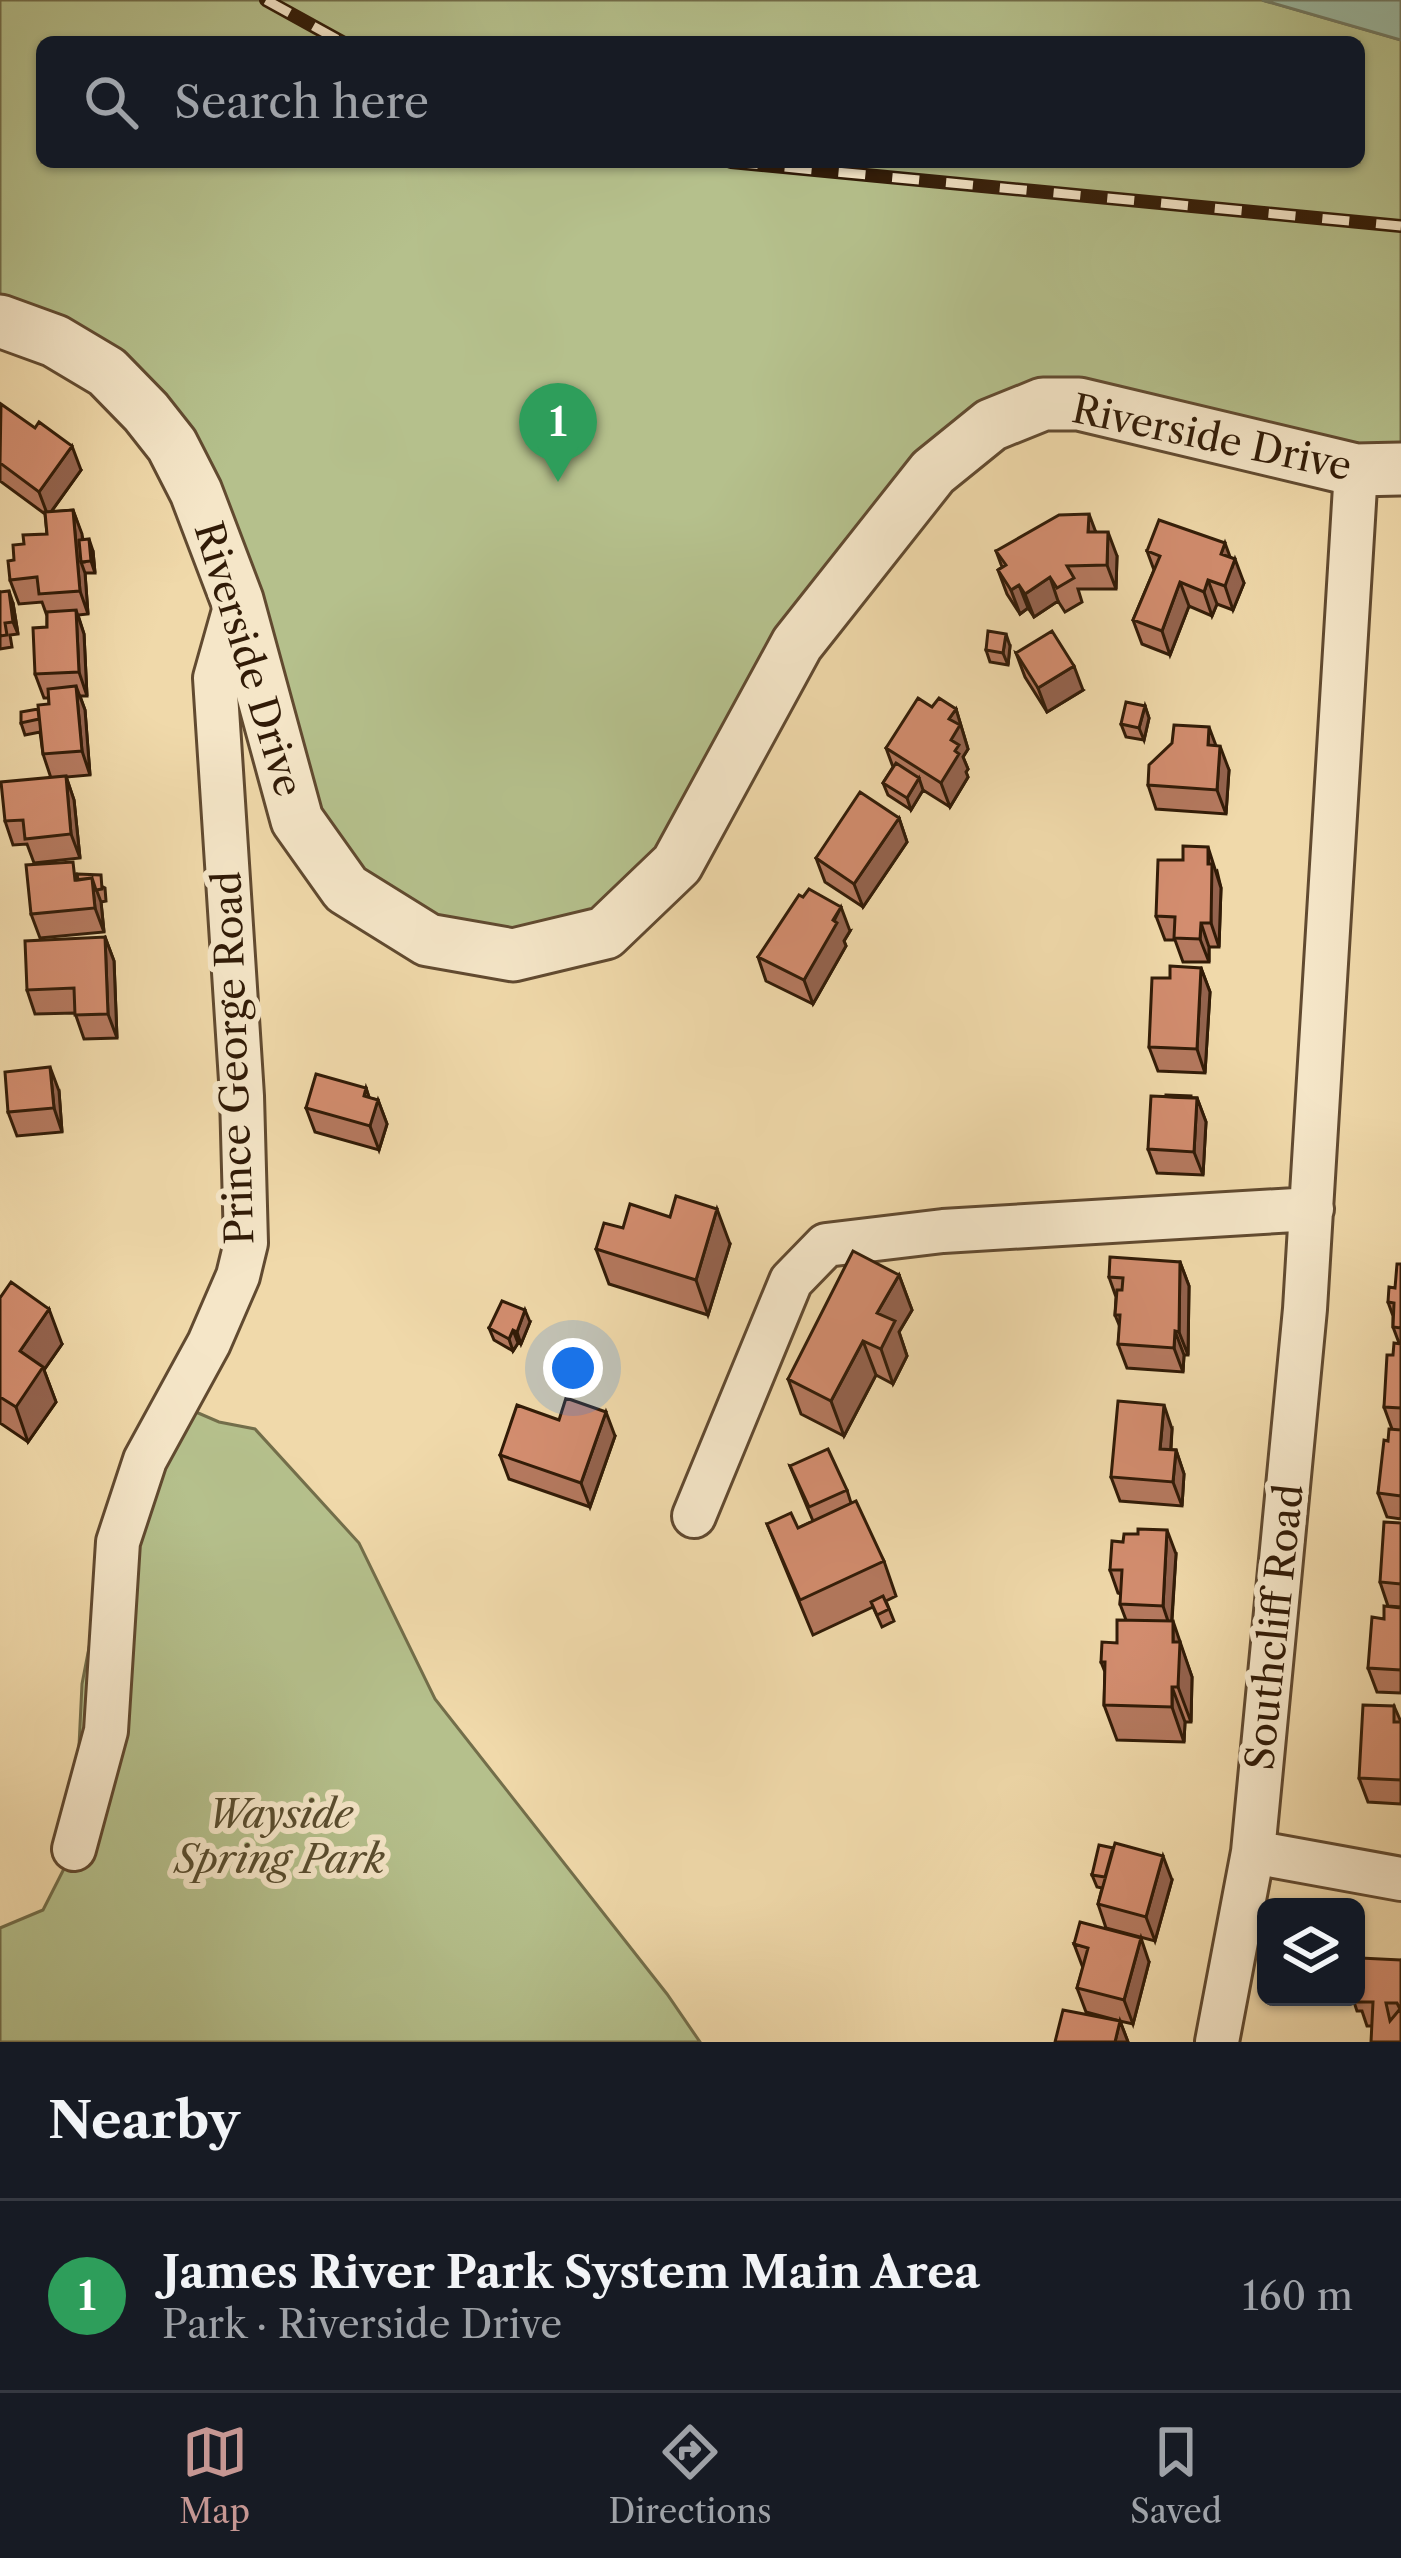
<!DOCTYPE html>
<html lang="en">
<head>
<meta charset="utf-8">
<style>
	:root { --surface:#171b24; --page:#242831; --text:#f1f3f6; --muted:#9ea1a6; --line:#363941; --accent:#c59692 }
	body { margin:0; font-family:"Libre Caslon Text",serif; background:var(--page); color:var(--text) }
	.controls { position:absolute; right:36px; bottom:36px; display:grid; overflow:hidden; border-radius:18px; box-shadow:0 3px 9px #0004 }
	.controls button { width:108px; height:108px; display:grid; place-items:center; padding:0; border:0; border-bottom:3px solid var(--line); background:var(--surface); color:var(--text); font:60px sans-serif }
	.you { position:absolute; left:573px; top:1368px; width:42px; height:42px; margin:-30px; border:9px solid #fff; border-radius:50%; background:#1a73e8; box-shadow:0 0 0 18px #1a73e833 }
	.badge { display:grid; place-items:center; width:78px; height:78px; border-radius:50%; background:var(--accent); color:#fff; font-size:39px; font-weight:700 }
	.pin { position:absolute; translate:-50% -99px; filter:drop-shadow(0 3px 6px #0008) }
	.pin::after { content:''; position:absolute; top:63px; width:42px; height:36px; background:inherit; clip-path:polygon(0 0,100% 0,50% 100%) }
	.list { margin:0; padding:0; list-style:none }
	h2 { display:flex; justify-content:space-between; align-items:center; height:156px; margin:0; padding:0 48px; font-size:51px }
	h2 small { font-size:39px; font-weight:400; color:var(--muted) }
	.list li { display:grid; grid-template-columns:78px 1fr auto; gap:36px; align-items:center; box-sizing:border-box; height:192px; padding:0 48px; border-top:3px solid var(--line) }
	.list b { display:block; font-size:45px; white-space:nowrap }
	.list p { margin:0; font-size:39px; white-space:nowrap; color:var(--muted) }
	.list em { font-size:39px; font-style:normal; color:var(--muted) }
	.icon { flex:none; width:66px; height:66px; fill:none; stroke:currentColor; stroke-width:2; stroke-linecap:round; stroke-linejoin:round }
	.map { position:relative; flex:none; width:1401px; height:2042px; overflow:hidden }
	.search { position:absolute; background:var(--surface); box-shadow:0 3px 9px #0004; left:36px; right:36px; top:36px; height:132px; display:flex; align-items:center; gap:30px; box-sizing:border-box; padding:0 42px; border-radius:18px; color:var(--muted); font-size:45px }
	.sheet { height:348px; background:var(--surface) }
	nav { display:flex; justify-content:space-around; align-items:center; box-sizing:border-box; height:168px; border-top:3px solid var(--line); background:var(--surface); font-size:33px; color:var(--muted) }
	nav a { display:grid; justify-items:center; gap:6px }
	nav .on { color:var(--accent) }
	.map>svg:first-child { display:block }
</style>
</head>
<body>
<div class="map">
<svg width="1401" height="2042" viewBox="0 0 1401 2042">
	<rect width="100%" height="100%" fill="#f0d9aa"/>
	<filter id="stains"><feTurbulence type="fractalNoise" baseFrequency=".00167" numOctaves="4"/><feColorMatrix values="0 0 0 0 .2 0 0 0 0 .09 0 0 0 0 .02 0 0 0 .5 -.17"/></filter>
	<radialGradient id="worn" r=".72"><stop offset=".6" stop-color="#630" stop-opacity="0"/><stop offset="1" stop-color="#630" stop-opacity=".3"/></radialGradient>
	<path fill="#b5c08c" stroke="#736e4a" stroke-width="3" fill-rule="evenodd" d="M 0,0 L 1262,0 L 1401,40 L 1401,469 L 1079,404 L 933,472 L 677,864 L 513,955 L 346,889 L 172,445 L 0,321 ZM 42,42 L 1359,42 L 1359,162 L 42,162 Z
		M 175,1403 L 219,1422 L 255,1429 L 359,1543 L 435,1699 L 667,1994 L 700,2042 L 0,2042 L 0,1928 L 43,1910 L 74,1849 L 82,1684 L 93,1627 Z"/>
	<path fill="#9bbba4" stroke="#717b65" stroke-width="3" d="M 1262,0 L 1401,0 L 1401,40 Z"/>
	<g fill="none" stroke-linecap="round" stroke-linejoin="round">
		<defs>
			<path id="minor" d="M 694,1516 L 791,1281 L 826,1245 L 943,1231 L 1312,1209
				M 74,1849 L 106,1731 L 118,1542 L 145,1460 L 209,1343 L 238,1276 L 246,1243 L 242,1096 L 215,678 L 237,600
				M 1253,1852 L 1401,1879
				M 1217,2042 L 1253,1852 L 1305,1309 L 1356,470"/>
			<path id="tertiary" d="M 0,321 L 55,341 L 107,372 L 146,412 L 172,445 L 196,492 L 237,600 L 297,820 L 346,889 L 428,940 L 513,955 L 605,933 L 677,864 L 797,644 L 933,472 L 991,425 L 1043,404 L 1079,404 L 1356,470 L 1401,469"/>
		</defs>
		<use href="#minor" stroke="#614a30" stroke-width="48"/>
		<use href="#tertiary" stroke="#614a30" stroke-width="57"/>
		<use href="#minor" stroke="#f5e6c8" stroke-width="42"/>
		<use href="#tertiary" stroke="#f5e6c8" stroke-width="51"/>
		<defs>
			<path id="rail" d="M 266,0 L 342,42
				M 731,162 L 1401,226"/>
		</defs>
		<use href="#rail" stroke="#311b07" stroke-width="14"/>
		<use href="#rail" stroke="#f5e6c8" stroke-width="9" stroke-dasharray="27" stroke-linecap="butt"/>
	</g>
	<path fill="#b5795f" stroke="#311b07" stroke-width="3" d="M 0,405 L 81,470 L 51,512 L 73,510 L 83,539 L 93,551 L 95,573 L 85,573 L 88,614 L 78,615 L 84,634 L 87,696 L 80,696 L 85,710 L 90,775 L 66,777 L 74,800 L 80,858 L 34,863 L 27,844 L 13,845 L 5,821 L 51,778 L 43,754 L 40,732 L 25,735 L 21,723 L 49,704 L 49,698 L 44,698 L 35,674 L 47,627 L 47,616 L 42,602 L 19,604 L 10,580 L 14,560 L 24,544 L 47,534 L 45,514 L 0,481 Z
		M 1096,532 L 1117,556 L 1116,589 L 1078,589 L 1082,602 L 1065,612 L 1058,601 L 1034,617 L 1028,608 L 1020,614 L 1007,594 L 998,570 L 1002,567 L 996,551 Z
		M 1147,551 L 1231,558 L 1244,583 L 1233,610 L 1217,604 L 1212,616 L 1189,606 L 1170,655 L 1142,644 L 1133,620 L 1154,570 Z
		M 0,592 L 13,603 L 18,634 L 10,635 L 12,647 L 0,649 Z
		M 1010,646 L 1008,665 L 990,662 L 986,650 Z
		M 1016,653 L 1083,690 L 1047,712 L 1025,677 Z
		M 1145,706 L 1149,718 L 1144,740 L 1126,737 L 1121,724 Z
		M 932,707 L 956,709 L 968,749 L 963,757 L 968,769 L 966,772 L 968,777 L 950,807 L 923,790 L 911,810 L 888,795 L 883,783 L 893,767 L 886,748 Z
		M 1216,746 L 1229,770 L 1226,814 L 1156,809 L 1148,785 Z
		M 899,818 L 907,842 L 863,907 L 825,882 L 816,858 Z
		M 1217,871 L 1221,888 L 1219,947 L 1209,947 L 1209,962 L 1183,962 L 1175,940 L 1165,940 L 1156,916 Z
		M 77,874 L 105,888 L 106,901 L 101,902 L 104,932 L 40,938 L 31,914 Z
		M 850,931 L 844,941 L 846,946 L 813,1004 L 766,981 L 758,957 Z
		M 105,937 L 114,961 L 117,1038 L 84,1039 L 75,1013 L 35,1014 L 27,990 Z
		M 1201,968 L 1210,992 L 1205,1073 L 1158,1071 L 1149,1047 L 1170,978 Z
		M 366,1088 L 369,1098 L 378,1100 L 387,1124 L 379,1150 L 315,1132 L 306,1108 Z
		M 59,1091 L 62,1132 L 17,1136 L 8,1112 Z
		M 1192,1098 L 1197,1098 L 1206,1122 L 1203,1175 L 1157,1173 L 1148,1149 Z
		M 623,1228 L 730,1244 L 708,1315 L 609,1284 L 596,1249 Z
		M 1180,1262 L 1189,1286 L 1188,1355 L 1184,1355 L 1183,1372 L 1127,1368 L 1118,1344 L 1120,1327 L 1115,1315 L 1116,1297 L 1109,1277 Z
		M 1401,1264 L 1401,1519 L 1387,1517 L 1378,1493 L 1388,1441 L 1392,1429 L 1384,1407 L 1393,1355 L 1399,1343 L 1393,1327 L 1393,1316 L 1388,1302 L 1395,1288 Z
		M 899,1275 L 912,1310 L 899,1332 L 907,1356 L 893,1384 L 876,1375 L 844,1436 L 801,1414 L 788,1379 Z
		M 0,1298 L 62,1344 L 44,1370 L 56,1402 L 28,1442 L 0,1423 Z
		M 530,1322 L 521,1344 L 518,1343 L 513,1351 L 494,1340 L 489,1328 Z
		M 559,1420 L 615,1436 L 590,1507 L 509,1479 L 500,1455 Z
		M 1172,1429 L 1171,1450 L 1176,1450 L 1184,1474 L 1182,1506 L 1120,1501 L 1111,1477 Z
		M 790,1466 L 847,1490 L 851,1503 L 884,1561 L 896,1596 L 886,1601 L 894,1621 L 882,1627 L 873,1607 L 813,1635 L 767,1524 L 798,1528 L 813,1521 Z
		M 1401,1523 L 1401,1607 L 1388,1606 L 1380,1582 Z
		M 1176,1554 L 1172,1621 L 1192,1677 L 1191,1722 L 1185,1722 L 1184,1742 L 1117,1740 L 1104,1705 L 1105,1672 L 1101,1662 L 1117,1643 L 1126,1620 L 1120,1604 L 1121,1594 L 1118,1593 L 1110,1570 Z
		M 1401,1608 L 1401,1693 L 1377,1692 L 1368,1668 L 1384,1619 Z
		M 1394,1706 L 1401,1722 L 1401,1804 L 1368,1802 L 1359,1778 Z
		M 1092,1875 L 1172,1880 L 1155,1941 L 1106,1928 L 1098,1904 L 1102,1888 L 1097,1887 Z
		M 1074,1944 L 1149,1962 L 1133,2024 L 1120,2021 L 1128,2042 L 1055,2042 L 1116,2020 L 1086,2012 L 1077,1988 L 1083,1968 Z
		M 1401,1960 L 1401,2042 L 1372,2026 L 1367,2026 L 1362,2011 L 1357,2011 L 1353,1999 L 1360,1974 Z"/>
	<path fill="#94634e" stroke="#311b07" stroke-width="3" d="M 72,446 L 81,470 L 48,516 L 39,492 Z
		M 73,510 L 82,534 L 84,562 L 81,562 L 85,573 L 88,614 L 80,591 Z
		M 1089,514 L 1098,538 L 1088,532 Z
		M 1108,532 L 1117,556 L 1116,589 L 1107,565 Z
		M 89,539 L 93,551 L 95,573 L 91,561 Z
		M 1225,543 L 1233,565 L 1235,559 L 1244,583 L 1233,610 L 1225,586 L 1221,554 Z
		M 1050,577 L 1058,601 L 1034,617 L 1025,594 Z
		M 1208,580 L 1217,604 L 1212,616 L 1204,592 Z
		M 1180,582 L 1189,606 L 1170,655 L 1162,631 Z
		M 1019,585 L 1028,608 L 1020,614 L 1011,590 Z
		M 9,591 L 13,603 L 18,634 L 13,622 Z
		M 76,610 L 84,634 L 87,696 L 79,672 Z
		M 1006,634 L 1010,646 L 1008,665 L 1003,653 Z
		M 1074,666 L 1083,690 L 1047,712 L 1038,688 Z
		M 76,686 L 85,710 L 90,775 L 82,751 Z
		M 1145,706 L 1149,718 L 1144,740 L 1139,728 Z
		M 956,709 L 968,749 L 963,757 L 968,769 L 966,772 L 968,777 L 950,807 L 941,783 L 949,719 Z
		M 1209,727 L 1218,751 L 1208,745 Z
		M 1220,746 L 1229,770 L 1226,814 L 1217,790 Z
		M 66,776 L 74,800 L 80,858 L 71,834 Z
		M 919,778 L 923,790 L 911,810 L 907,798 Z
		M 899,818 L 907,842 L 863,907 L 854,884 Z
		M 1208,847 L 1221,888 L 1219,947 L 1211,923 Z
		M 92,878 L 101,902 L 104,932 L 95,908 Z
		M 841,907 L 850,931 L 844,941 L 846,946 L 813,1004 L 804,980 Z
		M 1201,923 L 1209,947 L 1209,962 L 1200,939 Z
		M 105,937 L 114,961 L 117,1038 L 108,1014 Z
		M 1201,968 L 1210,992 L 1205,1073 L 1197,1049 Z
		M 50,1067 L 59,1091 L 62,1132 L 54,1108 Z
		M 366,1088 L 374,1112 L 378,1100 L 387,1124 L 379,1150 L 370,1126 L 364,1096 Z
		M 1197,1098 L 1206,1122 L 1203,1175 L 1194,1152 Z
		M 717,1209 L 730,1244 L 708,1315 L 696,1280 Z
		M 1180,1262 L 1189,1286 L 1188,1355 L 1179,1332 Z
		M 899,1275 L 912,1310 L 899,1332 L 907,1356 L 893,1384 L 881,1349 L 877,1313 Z
		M 49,1309 L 62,1344 L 44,1370 L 56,1402 L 28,1442 L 16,1407 L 20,1351 Z
		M 525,1310 L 530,1322 L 521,1344 L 517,1332 Z
		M 513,1330 L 518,1343 L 513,1351 L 509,1339 Z
		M 1175,1331 L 1184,1355 L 1183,1372 L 1174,1348 Z
		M 863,1341 L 876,1375 L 844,1436 L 831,1401 Z
		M 1164,1405 L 1172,1429 L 1169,1473 L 1160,1449 Z
		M 606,1412 L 615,1436 L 590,1507 L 581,1483 Z
		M 1176,1450 L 1184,1474 L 1182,1506 L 1173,1482 Z
		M 1167,1530 L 1176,1554 L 1171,1630 L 1163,1606 Z
		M 1173,1621 L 1192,1677 L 1191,1722 L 1178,1687 L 1173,1642 Z
		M 1172,1687 L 1185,1722 L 1184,1742 L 1172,1707 Z
		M 1163,1856 L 1172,1880 L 1155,1941 L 1146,1917 Z
		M 1141,1938 L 1149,1962 L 1133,2024 L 1124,2000 Z
		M 1120,2021 L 1128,2042 L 1115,2042 Z"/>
	<path fill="#d38d6f" stroke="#311b07" stroke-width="3" fill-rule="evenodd" d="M 1,404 L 35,428 L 39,422 L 72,446 L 39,492 L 0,463 Z
		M 73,510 L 80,591 L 39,594 L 37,577 L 10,580 L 8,561 L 14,560 L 13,545 L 24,544 L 23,535 L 47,534 L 45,512 Z
		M 1089,514 L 1088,532 L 1108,532 L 1107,565 L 1067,566 L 1074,578 L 1057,588 L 1050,577 L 1025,594 L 1019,585 L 1011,590 L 998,570 L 1006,565 L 996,551 L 1059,515 Z
		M 1159,520 L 1225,543 L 1221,554 L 1235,559 L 1225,586 L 1208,580 L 1204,592 L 1180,582 L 1162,631 L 1133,620 L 1160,556 L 1147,551 Z
		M 89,539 L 91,561 L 81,562 L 79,540 Z
		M 9,591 L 13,622 L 5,623 L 7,635 L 0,636 L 0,592 Z
		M 76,610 L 79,672 L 35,674 L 33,628 L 47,627 L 47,612 Z
		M 988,631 L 1006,634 L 1003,653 L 986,650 Z
		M 1052,631 L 1074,666 L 1038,688 L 1016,653 Z
		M 76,686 L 82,751 L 43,754 L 38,705 L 49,704 L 48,689 Z
		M 918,698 L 932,707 L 939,698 L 956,709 L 949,719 L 960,725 L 951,740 L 959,745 L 955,751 L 959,754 L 941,783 L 886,748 Z
		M 1126,702 L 1145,706 L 1139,728 L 1121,724 Z
		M 38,709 L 39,719 L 21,723 L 21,712 Z
		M 1174,725 L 1209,727 L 1208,745 L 1220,746 L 1217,790 L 1148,785 L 1149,765 L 1172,743 Z
		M 896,763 L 919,778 L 907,798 L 883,783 Z
		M 66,776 L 71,834 L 25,839 L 23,820 L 5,821 L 1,782 Z
		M 860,792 L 899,818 L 854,884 L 816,858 Z
		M 1183,846 L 1208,847 L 1208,864 L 1212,864 L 1211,923 L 1201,923 L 1200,939 L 1174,938 L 1175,917 L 1156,916 L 1158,860 L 1183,860 Z
		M 73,862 L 75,880 L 92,878 L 95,908 L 31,914 L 26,865 Z
		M 77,874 L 101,875 L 102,889 L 96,890 L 92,878 L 78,880 Z
		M 809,889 L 841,907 L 833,920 L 837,923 L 804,980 L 758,957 L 799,895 L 803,897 Z
		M 105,937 L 108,1014 L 75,1015 L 74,988 L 27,990 L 25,941 Z
		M 1170,966 L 1201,968 L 1197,1049 L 1149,1047 L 1152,978 L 1170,978 Z
		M 50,1067 L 54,1108 L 8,1112 L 5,1072 Z
		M 316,1074 L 366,1088 L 364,1096 L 378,1100 L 370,1126 L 306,1108 Z
		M 1166,1095 L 1191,1096 L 1191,1098 L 1166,1097 Z
		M 1151,1096 L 1197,1098 L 1194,1152 L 1148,1149 Z
		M 676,1196 L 717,1209 L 696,1280 L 596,1249 L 604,1223 L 623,1228 L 630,1204 L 670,1217 Z
		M 853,1251 L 899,1275 L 877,1313 L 895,1321 L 881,1349 L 863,1341 L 831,1401 L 788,1379 Z
		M 1110,1257 L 1180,1262 L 1179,1332 L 1175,1331 L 1174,1348 L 1118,1344 L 1120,1315 L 1115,1315 L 1117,1290 L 1122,1290 L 1123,1278 L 1109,1277 Z
		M 1397,1264 L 1401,1264 L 1401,1328 L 1393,1327 L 1394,1303 L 1388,1302 L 1389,1287 L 1395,1288 Z
		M 11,1282 L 49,1309 L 20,1351 L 43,1367 L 16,1407 L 0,1397 L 0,1298 Z
		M 502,1301 L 525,1310 L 517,1332 L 513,1330 L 509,1339 L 489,1328 Z
		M 1394,1343 L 1401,1344 L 1401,1408 L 1384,1407 L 1387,1355 L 1393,1355 Z
		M 566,1398 L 606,1412 L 581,1483 L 500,1455 L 517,1405 L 559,1420 Z
		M 1118,1401 L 1164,1405 L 1160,1449 L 1176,1450 L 1173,1482 L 1111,1477 Z
		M 1389,1429 L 1401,1430 L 1401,1496 L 1378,1493 L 1384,1440 L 1388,1441 Z
		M 828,1449 L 847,1490 L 809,1507 L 790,1466 Z
		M 856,1501 L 884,1561 L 800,1600 L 767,1524 L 791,1513 L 798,1528 Z
		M 1384,1522 L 1401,1523 L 1401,1584 L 1380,1582 Z
		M 1138,1529 L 1167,1530 L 1163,1606 L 1120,1604 L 1122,1570 L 1110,1570 L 1112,1541 L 1123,1542 L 1124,1534 L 1138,1534 Z
		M 883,1596 L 889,1609 L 877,1615 L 871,1602 Z
		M 1384,1606 L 1401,1608 L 1401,1670 L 1368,1668 L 1372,1617 L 1384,1619 Z
		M 1117,1620 L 1173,1621 L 1173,1642 L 1180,1642 L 1178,1687 L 1172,1687 L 1172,1707 L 1104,1705 L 1105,1662 L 1101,1662 L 1102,1642 L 1117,1643 Z
		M 1363,1705 L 1394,1706 L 1394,1722 L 1401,1722 L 1401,1780 L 1359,1778 Z
		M 1115,1843 L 1163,1856 L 1146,1917 L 1098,1904 Z
		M 1099,1845 L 1113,1848 L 1105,1877 L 1092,1875 Z
		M 1080,1922 L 1141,1938 L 1124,2000 L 1077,1988 L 1088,1948 L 1074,1944 Z
		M 1360,1958 L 1401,1960 L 1401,2042 L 1371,2042 L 1373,2002 L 1358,2002 ZM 1386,2003 L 1397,2003 L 1400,2009 L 1390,2021 Z
		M 1356,1974 L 1360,1974 L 1358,1999 L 1353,1999 L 1353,1997 L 1356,1997 Z
		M 1063,2010 L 1120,2021 L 1115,2042 L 1055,2042 Z"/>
	<g text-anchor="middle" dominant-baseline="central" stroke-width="12" stroke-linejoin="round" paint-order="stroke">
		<g font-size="39" fill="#311b07" stroke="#f5e6c8">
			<text transform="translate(1212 437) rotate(12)">Riverside Drive</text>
			<text transform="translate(249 659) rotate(73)">Riverside Drive</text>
			<text transform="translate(233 1058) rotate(-92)">Prince George Road</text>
			<text transform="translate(1274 1627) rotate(-84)">Southcliff Road</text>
		</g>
		<g font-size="39" font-style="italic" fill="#594d2f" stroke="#f5e6c8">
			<text x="280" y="1814">Wayside<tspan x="280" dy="45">Spring Park</tspan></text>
		</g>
	</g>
	<rect width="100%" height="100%" filter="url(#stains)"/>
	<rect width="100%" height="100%" fill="url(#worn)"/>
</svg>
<div class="controls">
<button><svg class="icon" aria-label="layers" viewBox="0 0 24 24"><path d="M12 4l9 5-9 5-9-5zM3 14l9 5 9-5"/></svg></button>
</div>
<div class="you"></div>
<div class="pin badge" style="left:558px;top:482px;background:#2e9e5b">1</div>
<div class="search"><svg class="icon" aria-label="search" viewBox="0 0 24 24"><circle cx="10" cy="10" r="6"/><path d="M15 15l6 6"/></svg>Search here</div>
</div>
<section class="sheet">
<h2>Nearby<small></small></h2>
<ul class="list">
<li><span class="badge" style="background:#2e9e5b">1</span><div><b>James River Park System Main Area</b><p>Park · Riverside Drive</p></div><em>160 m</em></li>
</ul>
</section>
<nav>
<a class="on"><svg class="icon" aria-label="map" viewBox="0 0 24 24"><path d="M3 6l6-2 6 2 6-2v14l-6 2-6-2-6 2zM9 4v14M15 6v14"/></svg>Map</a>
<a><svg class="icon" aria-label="directions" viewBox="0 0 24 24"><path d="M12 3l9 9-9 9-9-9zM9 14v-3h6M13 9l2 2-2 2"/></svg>Directions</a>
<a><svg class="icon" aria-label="saved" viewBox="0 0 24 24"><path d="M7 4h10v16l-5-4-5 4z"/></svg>Saved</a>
</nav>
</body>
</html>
